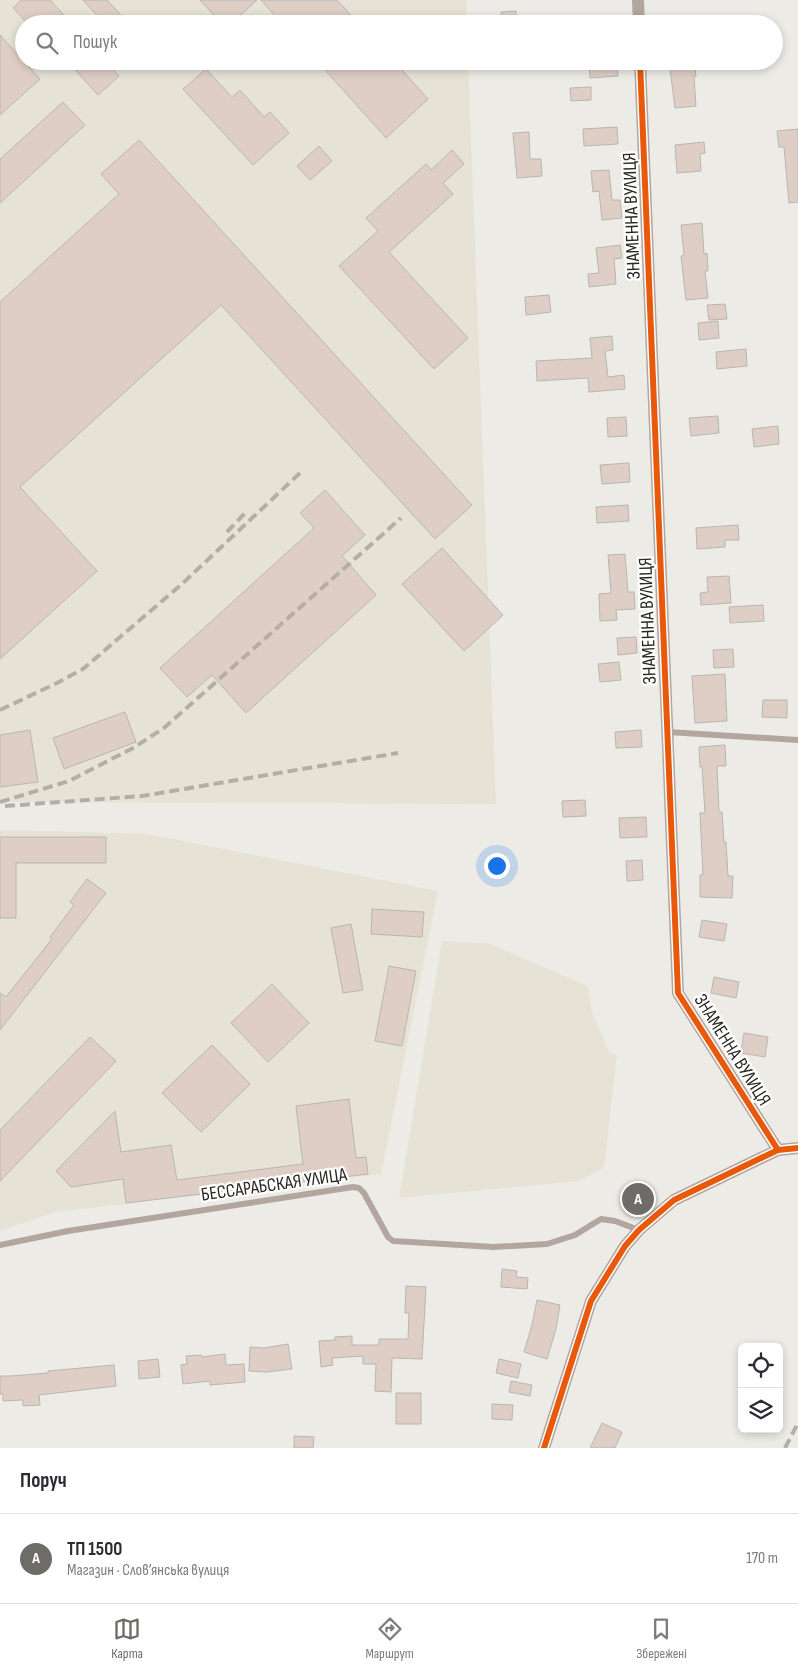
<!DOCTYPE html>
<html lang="uk">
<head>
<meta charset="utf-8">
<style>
	:root { --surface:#fff; --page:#f7f7f7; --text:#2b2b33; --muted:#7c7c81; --line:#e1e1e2; --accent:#6d6c67 }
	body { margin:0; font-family:"Sofia Sans Condensed",sans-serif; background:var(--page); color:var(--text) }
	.controls { position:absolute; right:15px; bottom:15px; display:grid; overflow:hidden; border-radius:8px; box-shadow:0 2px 8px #0003 }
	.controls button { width:45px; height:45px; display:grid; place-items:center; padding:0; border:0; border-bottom:1px solid var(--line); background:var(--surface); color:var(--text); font:25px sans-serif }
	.you { position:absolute; left:496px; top:865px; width:18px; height:18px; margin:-12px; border:4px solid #fff; border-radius:50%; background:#1a73e8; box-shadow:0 0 0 8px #1a73e833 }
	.badge { display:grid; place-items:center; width:32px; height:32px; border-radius:50%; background:var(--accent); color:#fff; font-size:16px; font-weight:700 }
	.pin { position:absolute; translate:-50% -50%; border:2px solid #fff; box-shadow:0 1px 5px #0006 }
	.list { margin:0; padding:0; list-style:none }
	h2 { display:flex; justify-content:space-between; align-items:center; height:65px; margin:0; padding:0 20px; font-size:21px }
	h2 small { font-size:16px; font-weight:400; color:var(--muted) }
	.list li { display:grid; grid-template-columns:32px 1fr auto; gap:15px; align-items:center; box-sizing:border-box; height:90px; padding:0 20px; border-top:1px solid var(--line) }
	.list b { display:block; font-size:19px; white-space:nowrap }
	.list p { margin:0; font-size:16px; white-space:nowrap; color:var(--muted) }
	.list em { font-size:16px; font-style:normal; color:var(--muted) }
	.icon { flex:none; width:28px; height:28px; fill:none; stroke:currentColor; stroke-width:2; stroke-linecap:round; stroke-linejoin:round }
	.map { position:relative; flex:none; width:798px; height:1448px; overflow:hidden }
	.search { position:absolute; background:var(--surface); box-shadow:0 2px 8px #0003; left:15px; right:15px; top:15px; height:55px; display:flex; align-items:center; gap:12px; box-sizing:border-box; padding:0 18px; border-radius:28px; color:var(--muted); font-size:19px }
	.sheet { height:155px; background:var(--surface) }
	nav { display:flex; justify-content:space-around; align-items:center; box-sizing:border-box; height:70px; border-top:1px solid var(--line); background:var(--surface); font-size:14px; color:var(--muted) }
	nav a { display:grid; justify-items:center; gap:2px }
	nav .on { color:var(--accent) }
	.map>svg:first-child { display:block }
</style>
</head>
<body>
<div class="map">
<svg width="798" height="1448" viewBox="0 0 798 1448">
	<rect width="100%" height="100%" fill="#ecebe6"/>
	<path fill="#e6e2d5" d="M 0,0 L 466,0 L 467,24 L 24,24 L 24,61 L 468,61 L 496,804 L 0,802 Z
		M 0,830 L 147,834 L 438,891 L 381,1174 L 55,1212 L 0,1231 Z
		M 442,941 L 490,944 L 588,986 L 591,1010 L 610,1054 L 617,1055 L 604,1167 L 580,1181 L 399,1198 Z"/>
	<path fill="#decec6" stroke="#b8b6b3" d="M 21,0 L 50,0 L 72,24 L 28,24 L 13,8 Z
		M 83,0 L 107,0 L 129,24 L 105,24 Z
		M 200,0 L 257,0 L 231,24 L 222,24 Z
		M 261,0 L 337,0 L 359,24 L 282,24 Z
		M 516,11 L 516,24 L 502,24 L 501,12 Z
		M 0,35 L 40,79 L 0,115 Z
		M 67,61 L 106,61 L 119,76 L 98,95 Z
		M 317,61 L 394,61 L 428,99 L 386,138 Z
		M 589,61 L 617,61 L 618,76 L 590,78 Z
		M 669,61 L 694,61 L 696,76 L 694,77 L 696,106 L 675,108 Z
		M 206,69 L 232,97 L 240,90 L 264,117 L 270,112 L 289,133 L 253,165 L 183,89 Z
		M 591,87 L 591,100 L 571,101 L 570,88 Z
		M 63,102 L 85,125 L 0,203 L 0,159 Z
		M 617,127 L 618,144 L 584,146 L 583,129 Z
		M 798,129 L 798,202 L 789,203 L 784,147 L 779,147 L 777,131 Z
		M 529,132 L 530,159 L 541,159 L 542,176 L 517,178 L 513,133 Z
		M 139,140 L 472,505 L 435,539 L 221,305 L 20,487 L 97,571 L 0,659 L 0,302 L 119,194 L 101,174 Z
		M 704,142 L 705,153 L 700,154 L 701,171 L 677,173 L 675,145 Z
		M 319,146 L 332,161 L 310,180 L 297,166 Z
		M 452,150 L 464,164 L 443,183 L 453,194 L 389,252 L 468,338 L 434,369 L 339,266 L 378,231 L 366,218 L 426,164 L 431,170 Z
		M 609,170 L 612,200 L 620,200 L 622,218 L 602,220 L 599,191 L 593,192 L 591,171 Z
		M 702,223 L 704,254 L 707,253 L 708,271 L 705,271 L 708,298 L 686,300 L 681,256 L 684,255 L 681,225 Z
		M 620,245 L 622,258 L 614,259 L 616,284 L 589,287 L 588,274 L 599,273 L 596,248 Z
		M 549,295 L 551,312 L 526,315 L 525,297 Z
		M 725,304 L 727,319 L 709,320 L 707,305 Z
		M 718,321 L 719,338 L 699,340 L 698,323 Z
		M 612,336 L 613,350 L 605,351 L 608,377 L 624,375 L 625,389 L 589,392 L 588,378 L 537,381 L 536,361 L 592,358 L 590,338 Z
		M 746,349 L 747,366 L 717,369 L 716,352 Z
		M 718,416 L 719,433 L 691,436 L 689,418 Z
		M 626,417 L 627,436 L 608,437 L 607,418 Z
		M 778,426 L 779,444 L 754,447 L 752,429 Z
		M 629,463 L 630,482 L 602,484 L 600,465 Z
		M 325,490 L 365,535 L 342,556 L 376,595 L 246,713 L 212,675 L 187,697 L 160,668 L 314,528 L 300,513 Z
		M 628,505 L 629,521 L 597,523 L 596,507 Z
		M 738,525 L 739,540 L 725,540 L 725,547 L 697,549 L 696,528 Z
		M 442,548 L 503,615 L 464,651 L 402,584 Z
		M 625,554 L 628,592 L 634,592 L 635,609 L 616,610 L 617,620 L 600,621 L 599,594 L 611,593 L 608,555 Z
		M 729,576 L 731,603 L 701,605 L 700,593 L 708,592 L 707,577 Z
		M 763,605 L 764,621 L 730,623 L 729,607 Z
		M 636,637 L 637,653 L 618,655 L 617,638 Z
		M 733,649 L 734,667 L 714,668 L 713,650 Z
		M 619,662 L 621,680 L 600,682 L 598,664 Z
		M 725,674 L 727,721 L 695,723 L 692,676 Z
		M 763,700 L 787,700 L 787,718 L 762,717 Z
		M 125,712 L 136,742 L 64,769 L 53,738 Z
		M 30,730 L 38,782 L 0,787 L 0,735 Z
		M 641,730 L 642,747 L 616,748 L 615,732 Z
		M 725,745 L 726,766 L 717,766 L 719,812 L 722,812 L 724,842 L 726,842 L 728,876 L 733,876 L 732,898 L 700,897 L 700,875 L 703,875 L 700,813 L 705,813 L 702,767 L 700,767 L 699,747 Z
		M 585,800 L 586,816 L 563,817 L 562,801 Z
		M 646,817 L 647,837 L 620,838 L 619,818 Z
		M 0,837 L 106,837 L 106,863 L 16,863 L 16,918 L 0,918 Z
		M 642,860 L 643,880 L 627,881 L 626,861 Z
		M 87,879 L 106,893 L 0,1030 L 0,993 L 6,997 L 52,939 L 50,937 L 74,905 L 70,902 Z
		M 372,909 L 424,912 L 422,937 L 371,934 Z
		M 702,920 L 727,924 L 724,941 L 699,937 Z
		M 351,924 L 363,990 L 343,993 L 331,928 Z
		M 389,966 L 416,971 L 402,1046 L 375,1041 Z
		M 714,977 L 739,982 L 736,998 L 711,993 Z
		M 272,984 L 309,1023 L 268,1062 L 231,1023 Z
		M 744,1033 L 768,1037 L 765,1057 L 741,1053 Z
		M 90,1037 L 116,1061 L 0,1181 L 0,1130 Z
		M 212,1045 L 250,1084 L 201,1132 L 162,1093 Z
		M 349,1099 L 356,1158 L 366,1157 L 368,1174 L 126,1203 L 123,1179 L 71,1187 L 56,1171 L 115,1111 L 121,1152 L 171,1145 L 177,1180 L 303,1164 L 296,1106 Z
		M 502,1269 L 517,1271 L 516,1277 L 528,1278 L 527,1289 L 501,1287 Z
		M 406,1286 L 426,1287 L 422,1359 L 392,1358 L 391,1392 L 375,1391 L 376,1364 L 363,1364 L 363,1356 L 332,1358 L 333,1365 L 321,1367 L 319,1341 L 335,1340 L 335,1337 L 352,1336 L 352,1345 L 379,1345 L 379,1339 L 408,1339 L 409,1313 L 405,1313 Z
		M 537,1300 L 560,1305 L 556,1329 L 547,1359 L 524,1352 L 532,1325 Z
		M 288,1344 L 292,1369 L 267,1372 L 249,1371 L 250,1347 L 264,1348 Z
		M 225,1354 L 226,1365 L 244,1364 L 245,1382 L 210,1385 L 210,1381 L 183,1384 L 181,1365 L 187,1364 L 186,1356 L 201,1355 L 202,1357 Z
		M 158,1359 L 160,1377 L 139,1379 L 138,1361 Z
		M 499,1359 L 521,1364 L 518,1378 L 496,1373 Z
		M 114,1365 L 116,1386 L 39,1395 L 40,1405 L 23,1406 L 23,1400 L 3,1401 L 3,1394 L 0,1394 L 0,1376 L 11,1376 L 48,1373 L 48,1371 Z
		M 511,1381 L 532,1385 L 530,1396 L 509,1392 Z
		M 396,1393 L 421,1393 L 421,1424 L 396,1424 Z
		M 492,1404 L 513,1405 L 512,1420 L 492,1419 Z
		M 602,1423 L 622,1432 L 615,1448 L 590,1448 Z
		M 294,1436 L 314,1437 L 313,1448 L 294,1448 Z"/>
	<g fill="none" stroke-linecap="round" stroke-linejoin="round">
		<path stroke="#b2a69f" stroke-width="6" d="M 668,732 L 798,740
			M 0,1245 L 68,1231 L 353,1187 L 359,1188 L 364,1193 L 388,1237 L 393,1241 L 494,1247 L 547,1244 L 575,1235 L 601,1219 L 615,1221 L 639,1230"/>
		<path stroke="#b2a69f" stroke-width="12" d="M 638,0 L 639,24
			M 640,61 L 678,993 L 778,1150
			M 544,1448 L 591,1301 L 625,1246 L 639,1230 L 674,1200 L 761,1158 L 778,1150 L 798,1148"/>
		<path stroke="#b5aea8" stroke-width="4" stroke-dasharray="10 5" stroke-linecap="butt" d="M 227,532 L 247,511
			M 0,710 L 57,683 L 83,669 L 183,583 L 301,472
			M 0,802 L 69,781 L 133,748 L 164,728 L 401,518
			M 5,806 L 142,796 L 398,753
			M 785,1448 L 798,1423"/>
		<defs>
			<path id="cycleway" d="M 640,61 L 678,993 L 778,1150
				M 544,1448 L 591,1301 L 625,1246 L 639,1230 L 674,1200 L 761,1158 L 778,1150 L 798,1148"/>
		</defs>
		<use href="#cycleway" stroke="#fff" stroke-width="9"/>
		<use href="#cycleway" stroke="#e8590c" stroke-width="6"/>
	</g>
	<g text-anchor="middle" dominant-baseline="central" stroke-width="4.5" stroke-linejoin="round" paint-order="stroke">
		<g font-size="19" fill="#282723" stroke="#fff">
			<text transform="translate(632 216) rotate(-92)">ЗНАМЕННА ВУЛИЦЯ</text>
			<text transform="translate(648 621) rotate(-92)">ЗНАМЕННА ВУЛИЦЯ</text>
			<text transform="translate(732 1050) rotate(58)">ЗНАМЕННА ВУЛИЦЯ</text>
			<text transform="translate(274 1185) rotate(-8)">БЕССАРАБСКАЯ УЛИЦА</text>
		</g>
	</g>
</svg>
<div class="controls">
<button><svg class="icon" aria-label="locate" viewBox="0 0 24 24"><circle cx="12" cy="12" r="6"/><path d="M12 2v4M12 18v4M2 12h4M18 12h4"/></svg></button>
<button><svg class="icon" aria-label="layers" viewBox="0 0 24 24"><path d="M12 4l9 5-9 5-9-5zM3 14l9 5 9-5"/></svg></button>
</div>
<div class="you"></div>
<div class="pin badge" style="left:638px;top:1199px">A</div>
<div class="search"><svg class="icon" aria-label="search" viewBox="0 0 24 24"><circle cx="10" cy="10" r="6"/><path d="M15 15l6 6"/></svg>Пошук</div>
</div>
<section class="sheet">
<h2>Поруч<small></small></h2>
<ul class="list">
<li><span class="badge">A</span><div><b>ТП 1500</b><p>Магазин · Слов’янська вулиця</p></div><em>170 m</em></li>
</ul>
</section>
<nav>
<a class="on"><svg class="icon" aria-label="map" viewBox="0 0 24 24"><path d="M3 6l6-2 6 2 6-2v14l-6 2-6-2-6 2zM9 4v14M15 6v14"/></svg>Карта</a>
<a><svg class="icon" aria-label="directions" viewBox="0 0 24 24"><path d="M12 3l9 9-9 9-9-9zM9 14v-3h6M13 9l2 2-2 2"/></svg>Маршрут</a>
<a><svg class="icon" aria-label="saved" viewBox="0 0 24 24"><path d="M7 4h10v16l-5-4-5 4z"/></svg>Збережені</a>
</nav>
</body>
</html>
